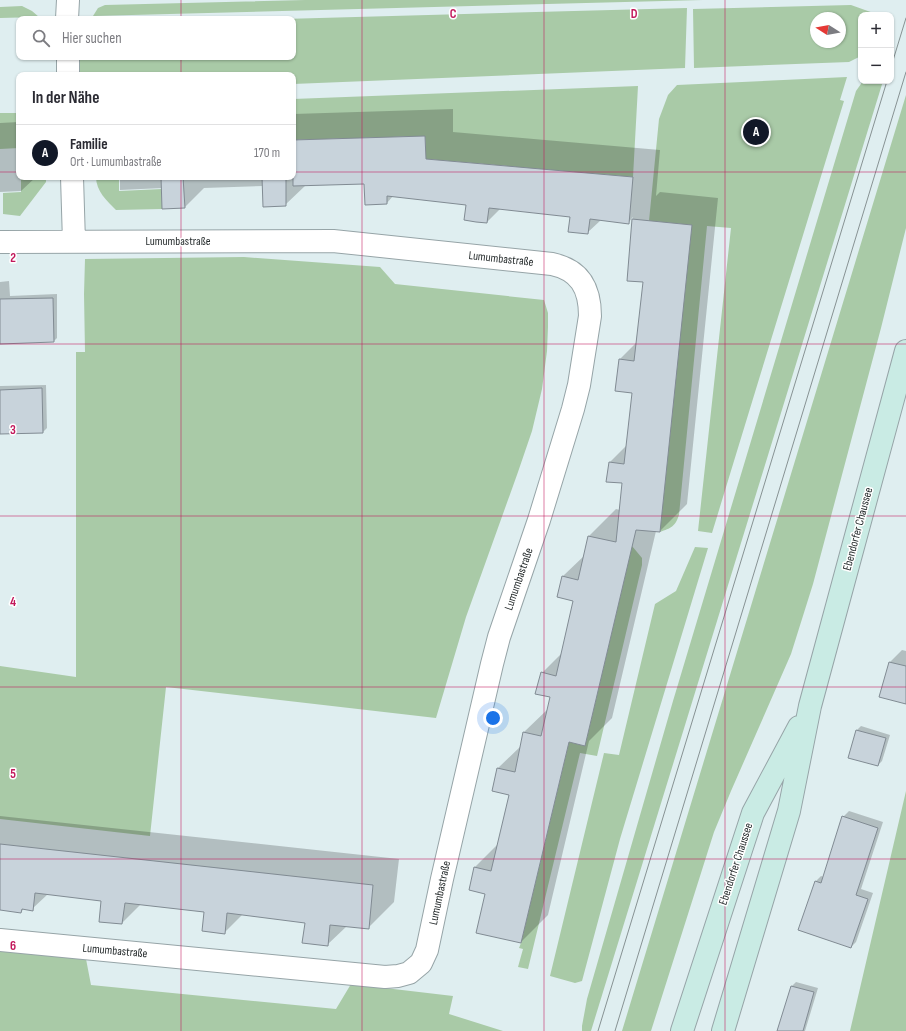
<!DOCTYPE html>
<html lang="de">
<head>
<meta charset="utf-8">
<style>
	:root { --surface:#fff; --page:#f2f2f3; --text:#2b2b33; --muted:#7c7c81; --line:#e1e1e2; --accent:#111827 }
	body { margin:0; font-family:"Sofia Sans Condensed",sans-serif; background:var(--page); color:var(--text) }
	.controls { position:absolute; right:12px; top:12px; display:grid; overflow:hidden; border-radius:8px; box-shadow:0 1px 3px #0004 }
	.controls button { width:36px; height:36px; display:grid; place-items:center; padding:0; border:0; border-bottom:1px solid var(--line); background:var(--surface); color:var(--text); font:20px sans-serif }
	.compass { position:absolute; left:810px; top:12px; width:36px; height:36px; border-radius:50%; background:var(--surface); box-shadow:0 1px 3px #0004; rotate:281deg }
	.you { position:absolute; left:493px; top:718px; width:14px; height:14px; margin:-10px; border:3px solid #fff; border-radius:50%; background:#1a73e8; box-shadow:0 0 0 6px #1a73e833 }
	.badge { display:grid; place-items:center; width:26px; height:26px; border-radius:50%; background:var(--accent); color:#fff; font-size:13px; font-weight:700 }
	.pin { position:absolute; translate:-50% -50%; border:2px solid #fff; box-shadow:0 1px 4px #0006 }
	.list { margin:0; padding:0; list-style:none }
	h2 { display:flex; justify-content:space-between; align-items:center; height:52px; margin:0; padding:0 16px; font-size:17px }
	h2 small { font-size:13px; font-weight:400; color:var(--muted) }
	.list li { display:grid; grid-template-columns:26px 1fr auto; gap:12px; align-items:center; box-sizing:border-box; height:56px; padding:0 16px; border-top:1px solid var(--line) }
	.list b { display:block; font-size:15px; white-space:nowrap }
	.list p { margin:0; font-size:13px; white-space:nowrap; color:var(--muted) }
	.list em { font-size:13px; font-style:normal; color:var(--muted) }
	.icon { flex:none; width:22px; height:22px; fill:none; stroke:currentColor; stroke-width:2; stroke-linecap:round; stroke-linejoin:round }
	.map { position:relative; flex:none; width:906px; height:1031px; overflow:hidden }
	.search { position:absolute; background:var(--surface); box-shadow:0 1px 3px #0004; left:16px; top:16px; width:280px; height:44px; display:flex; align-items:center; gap:10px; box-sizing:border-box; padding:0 14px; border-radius:8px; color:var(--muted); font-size:15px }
	.panel { position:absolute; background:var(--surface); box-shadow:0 1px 3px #0004; left:16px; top:72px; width:280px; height:108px; border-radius:8px }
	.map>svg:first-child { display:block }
</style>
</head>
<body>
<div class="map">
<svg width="906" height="1031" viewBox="0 0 906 1031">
	<rect width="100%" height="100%" fill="#dfeef0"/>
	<path fill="#a9caa7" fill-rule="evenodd" d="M 305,0 L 703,0 L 93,16 L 98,8 L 105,5 Z
		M 851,5 L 879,15 L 861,15 L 861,56 L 849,62 L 694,68 L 693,9 ZM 816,18 L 840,18 L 840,42 L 816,42 Z
		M 22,6 L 32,11 L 39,17 L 0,18 L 0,7 Z
		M 687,8 L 685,68 L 293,84 L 293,75 L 80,75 L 80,57 L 293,57 L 293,19 L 283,19 Z
		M 847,77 L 840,100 L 844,101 L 712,533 L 698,531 L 731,228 L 707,226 L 679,515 C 675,527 671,528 660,532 L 689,225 L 649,221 L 659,119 L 668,95 L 677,85 Z
		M 863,81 L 883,81 L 591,1031 L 582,1031 L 582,1026 L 587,999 L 673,701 L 856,91 Z
		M 638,86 L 633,177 L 426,159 L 425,136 L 293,140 L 293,99 Z
		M 906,95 L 906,228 L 881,328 L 813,584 L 791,654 L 731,791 L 714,832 L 651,1031 L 622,1031 Z
		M 0,113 L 19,113 L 19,148 L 0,149 Z
		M 21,177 L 46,177 L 46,182 L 20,216 L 3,214 L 3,193 L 21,192 Z
		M 96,177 L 119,177 L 119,191 L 162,189 L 162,209 L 116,210 C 107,201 96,191 96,177 Z
		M 244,257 L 380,267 L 395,284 L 544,300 L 548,313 L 548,327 L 547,351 L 542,389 L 532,431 L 518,472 L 466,617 L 436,718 L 166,687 L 150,836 L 0,819 L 0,666 L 76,677 L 76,352 L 85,352 L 84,294 L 85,259 Z
		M 632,546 L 642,558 L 642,565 L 597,756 L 580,753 L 528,969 L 518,967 L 523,949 L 519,948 L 521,943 L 569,742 L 585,746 Z
		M 695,547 L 708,548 L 620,839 L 582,981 L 575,983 L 550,976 L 604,753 L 619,755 L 655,604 L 676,591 Z
		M 906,791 L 906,1031 L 850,1031 Z
		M 0,950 L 86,959 L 91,985 L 336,1009 L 351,984 L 453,996 L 449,1014 L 503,1031 L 0,1031 Z"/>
	<path fill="#0003" d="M 453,109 L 453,132 L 660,150 L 656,196 L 660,192 L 718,198 L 687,504 L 660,531 L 656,531 L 612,718 L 589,741 L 548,915 L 521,942 L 487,893 L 474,868 L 498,844 L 510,794 L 493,790 L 498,768 L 522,745 L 524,732 L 549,708 L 551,697 L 542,673 L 563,652 L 574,600 L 559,597 L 563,576 L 585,555 L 589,536 L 616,509 L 620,510 L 623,482 L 610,462 L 627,445 L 633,392 L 619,360 L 637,342 L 644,282 L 628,280 L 633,217 L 628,223 L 601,220 L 587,233 L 571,216 L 501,208 L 487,222 L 467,204 L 393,196 L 387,203 L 365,183 L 306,185 L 285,205 L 263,186 L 204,188 L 185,207 L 163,188 L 120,190 L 120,177 L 293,177 L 293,114 Z
		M 19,122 L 19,177 L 36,177 L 21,191 L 0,192 L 0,123 Z
		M 9,281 L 10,296 L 57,294 L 57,338 L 53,342 L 0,343 L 0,282 Z
		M 46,385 L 47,428 L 43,432 L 0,433 L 0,386 Z
		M 902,650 L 906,651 L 906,703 L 890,662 Z
		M 861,726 L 890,735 L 882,761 L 878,765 L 857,730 Z
		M 849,811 L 883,822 L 861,889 L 873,893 L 856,942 L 851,947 L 799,930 L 816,881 L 821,876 L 824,877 L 843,817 Z
		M 0,816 L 399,859 L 394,902 L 368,928 L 347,926 L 327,945 L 306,922 L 243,914 L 224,933 L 206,911 L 141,904 L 122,923 L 102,900 L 48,894 L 32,909 L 24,908 L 21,912 L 0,909 Z
		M 796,982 L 818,988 L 805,1031 L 778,1031 L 792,986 Z"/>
	<path fill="#c8d3db" stroke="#818b93" d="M 425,136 L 426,159 L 633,177 L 629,224 L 590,219 L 588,234 L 568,232 L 570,217 L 489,208 L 487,223 L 476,222 L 464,220 L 466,205 L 387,196 L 387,204 L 365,205 L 364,184 L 293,186 L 293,140 Z
		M 161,177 L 183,177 L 185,208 L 162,209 Z
		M 262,177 L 286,177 L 286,206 L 263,207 Z
		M 632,219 L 692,225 L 660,532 L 636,530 L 585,746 L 569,742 L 521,943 L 476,933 L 485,894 L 469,890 L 474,867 L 491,871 L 509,795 L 492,791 L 497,768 L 515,772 L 523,732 L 541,736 L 550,697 L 535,694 L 541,672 L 556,676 L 573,601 L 557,597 L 562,576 L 578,580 L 588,536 L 616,542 L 622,483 L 606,482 L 609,462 L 624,464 L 632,393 L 615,391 L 619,359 L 634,361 L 643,282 L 627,281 Z
		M 53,298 L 54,342 L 0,344 L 0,299 Z
		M 42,388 L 43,433 L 0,434 L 0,390 Z
		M 889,662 L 906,666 L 906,704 L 879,697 Z
		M 856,730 L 886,738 L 878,766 L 848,758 Z
		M 842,816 L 878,828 L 856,895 L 868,899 L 851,948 L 798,930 L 815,881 L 821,883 Z
		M 0,844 L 373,885 L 369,929 L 330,925 L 328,946 L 302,943 L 305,923 L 227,913 L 225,934 L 202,931 L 204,912 L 125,903 L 122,924 L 99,922 L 101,901 L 35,893 L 33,911 L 22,909 L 21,913 L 0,910 Z
		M 791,986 L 814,992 L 803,1031 L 777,1031 Z"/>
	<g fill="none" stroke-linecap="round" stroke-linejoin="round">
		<defs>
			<path id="minor" d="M 67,19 L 68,0
				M 68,57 L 68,75
				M 72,177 L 74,242
				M 0,242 L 333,241 L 552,264 C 580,270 590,288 590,316 L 579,385 L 573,409 L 539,520 L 499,637 L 492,664 L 442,879 L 427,950 L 421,963 L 409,973 L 398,976 L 385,977 L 0,940"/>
			<path id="secondary" d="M 682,1031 L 753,813 L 799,727
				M 723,1031 L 789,811 L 810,706 L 906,351"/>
		</defs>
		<use href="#minor" stroke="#96a4a7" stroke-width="24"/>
		<use href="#secondary" stroke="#96a4a7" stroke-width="24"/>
		<use href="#minor" stroke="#fff" stroke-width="22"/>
		<use href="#secondary" stroke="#c9ebe4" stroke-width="22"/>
		<path stroke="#879293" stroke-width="1" d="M 891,67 L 906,18
			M 598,1031 L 887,81
			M 615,1031 L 906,72"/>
	</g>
	<path fill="none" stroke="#c2185b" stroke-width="1" stroke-opacity="0.55" d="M 181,0 L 181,19M 362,0 L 362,1031M 544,0 L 544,1031M 725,0 L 725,1031M 181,57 L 181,75M 0,172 L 19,172M 293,172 L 906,172M 181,177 L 181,1031M 0,344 L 906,344M 0,516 L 906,516M 0,687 L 906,687M 0,859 L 906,859"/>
	<g text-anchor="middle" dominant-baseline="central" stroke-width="3" stroke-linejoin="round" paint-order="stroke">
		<g font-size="12" fill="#262c2d" stroke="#fff">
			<text x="178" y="241">Lumumbastraße</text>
			<text transform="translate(501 259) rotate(6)">Lumumbastraße</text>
			<text transform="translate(858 529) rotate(-75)">Ebendorfer Chaussee</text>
			<text transform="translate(519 579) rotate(-71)">Lumumbastraße</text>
			<text transform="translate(736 864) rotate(-72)">Ebendorfer Chaussee</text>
			<text transform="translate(440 893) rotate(-78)">Lumumbastraße</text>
			<text transform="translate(115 951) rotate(5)">Lumumbastraße</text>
		</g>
	</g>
	<g font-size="13" text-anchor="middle" font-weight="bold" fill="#c2185b" stroke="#fff" stroke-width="3" stroke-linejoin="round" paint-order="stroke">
		<text x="453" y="18">C</text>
		<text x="634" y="18">D</text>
		<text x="13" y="262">2</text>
		<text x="13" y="434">3</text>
		<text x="13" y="606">4</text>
		<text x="13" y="778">5</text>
		<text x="13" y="950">6</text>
	</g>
</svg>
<div class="controls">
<button>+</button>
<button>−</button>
</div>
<svg class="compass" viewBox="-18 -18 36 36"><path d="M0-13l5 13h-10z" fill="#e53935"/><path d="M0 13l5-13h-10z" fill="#7c7c81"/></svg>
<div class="you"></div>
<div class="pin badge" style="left:756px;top:132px">A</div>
<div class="search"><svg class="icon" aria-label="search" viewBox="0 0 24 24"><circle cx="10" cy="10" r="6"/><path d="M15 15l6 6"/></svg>Hier suchen</div>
<section class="panel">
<h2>In der Nähe<small></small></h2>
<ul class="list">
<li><span class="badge">A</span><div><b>Familie</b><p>Ort · Lumumbastraße</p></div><em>170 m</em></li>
</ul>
</section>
</div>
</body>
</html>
